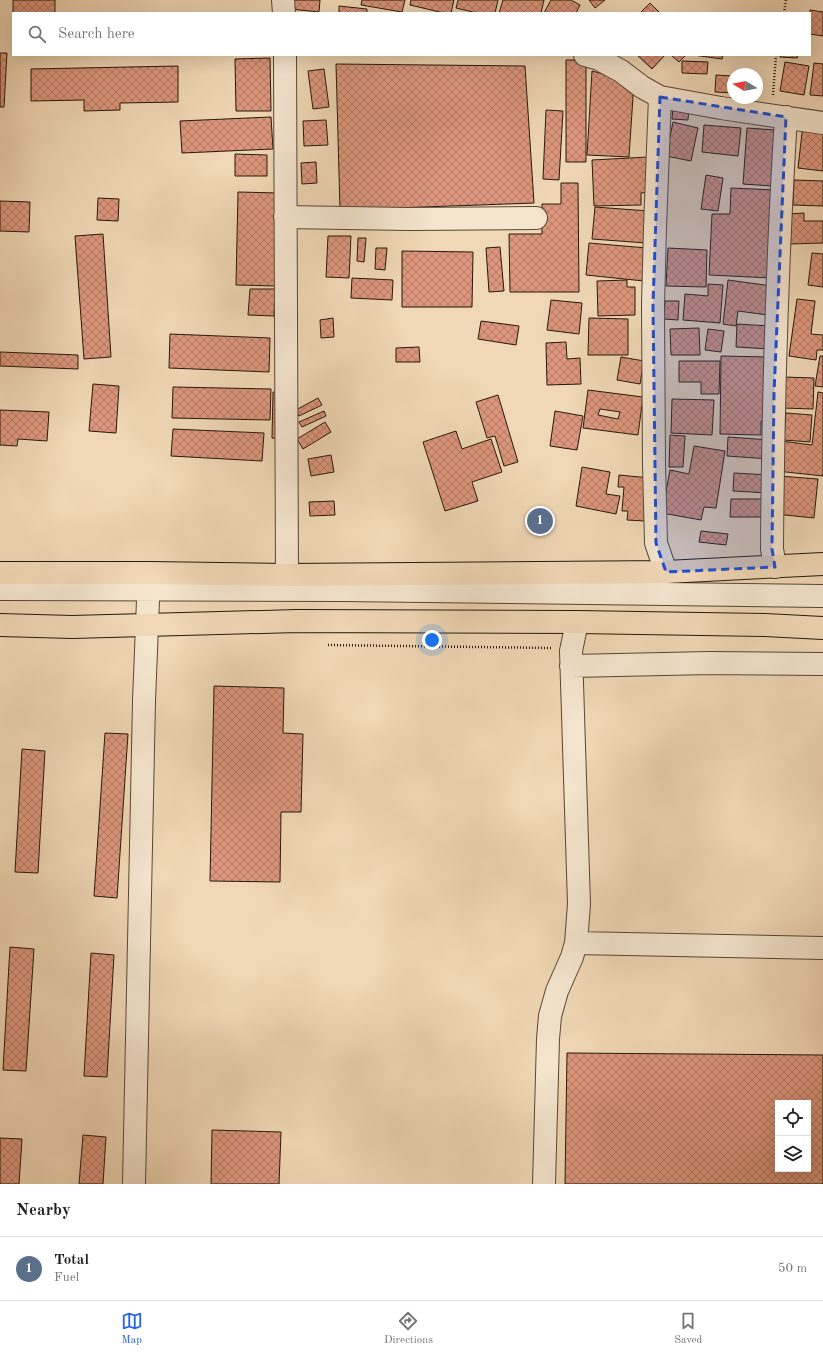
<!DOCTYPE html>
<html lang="en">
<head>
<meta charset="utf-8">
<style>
	:root { --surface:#fff; --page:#f6f6f6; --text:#202124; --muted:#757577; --line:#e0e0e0; --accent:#2563eb }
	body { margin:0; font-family:"Old Standard TT",serif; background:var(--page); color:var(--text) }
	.controls { position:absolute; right:12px; bottom:12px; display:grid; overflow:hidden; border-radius:0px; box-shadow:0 4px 16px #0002 }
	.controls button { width:36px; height:36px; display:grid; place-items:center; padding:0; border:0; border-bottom:1px solid var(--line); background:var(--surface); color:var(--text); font:20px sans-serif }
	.compass { position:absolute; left:727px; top:68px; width:36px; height:36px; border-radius:50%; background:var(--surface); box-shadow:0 4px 16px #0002; rotate:280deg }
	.you { position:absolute; left:432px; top:640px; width:14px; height:14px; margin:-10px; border:3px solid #fff; border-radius:50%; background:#1a73e8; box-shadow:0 0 0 6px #1a73e833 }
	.badge { display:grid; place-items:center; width:26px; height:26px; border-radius:50%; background:var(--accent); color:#fff; font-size:13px; font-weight:700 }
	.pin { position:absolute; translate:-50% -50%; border:2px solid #fff; box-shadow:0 1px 4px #0006 }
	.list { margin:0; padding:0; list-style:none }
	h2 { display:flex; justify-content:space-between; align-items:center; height:52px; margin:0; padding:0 16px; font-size:17px }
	h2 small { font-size:13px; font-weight:400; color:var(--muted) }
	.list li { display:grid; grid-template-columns:26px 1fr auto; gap:12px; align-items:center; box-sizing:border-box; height:64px; padding:0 16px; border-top:1px solid var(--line) }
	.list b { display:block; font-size:15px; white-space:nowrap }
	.list p { margin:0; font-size:13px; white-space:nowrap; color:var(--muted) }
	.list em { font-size:13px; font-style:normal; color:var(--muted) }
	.icon { flex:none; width:22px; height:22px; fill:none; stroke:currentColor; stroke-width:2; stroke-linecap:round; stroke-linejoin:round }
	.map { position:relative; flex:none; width:823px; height:1184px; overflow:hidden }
	.search { position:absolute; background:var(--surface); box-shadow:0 4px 16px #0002; left:12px; right:12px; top:12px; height:44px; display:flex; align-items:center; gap:10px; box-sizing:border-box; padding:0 14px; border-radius:0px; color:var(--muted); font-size:15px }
	.sheet { height:116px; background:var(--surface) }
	nav { display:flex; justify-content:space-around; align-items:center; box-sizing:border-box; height:56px; border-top:1px solid var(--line); background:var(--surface); font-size:11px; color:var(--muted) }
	nav a { display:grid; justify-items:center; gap:2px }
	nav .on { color:var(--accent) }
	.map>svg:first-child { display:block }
</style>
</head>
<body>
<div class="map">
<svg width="823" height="1184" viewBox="0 0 823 1184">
	<defs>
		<pattern id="building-cross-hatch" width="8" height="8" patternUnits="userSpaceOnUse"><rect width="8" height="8" fill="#dd967d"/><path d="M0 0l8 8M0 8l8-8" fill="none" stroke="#b37a65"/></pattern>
	</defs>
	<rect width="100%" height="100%" fill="#f0d7b5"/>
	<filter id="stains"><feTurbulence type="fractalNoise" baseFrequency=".005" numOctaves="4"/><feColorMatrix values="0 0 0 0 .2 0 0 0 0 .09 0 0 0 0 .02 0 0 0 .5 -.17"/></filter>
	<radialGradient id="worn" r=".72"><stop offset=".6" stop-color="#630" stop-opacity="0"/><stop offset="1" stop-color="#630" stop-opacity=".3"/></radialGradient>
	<path fill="url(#building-cross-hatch)" stroke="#241909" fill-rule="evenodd" d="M 13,0 L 55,0 L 55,13 L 13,13 L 13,27 Z
		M 291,0 L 320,0 L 319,12 L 290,9 Z
		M 362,0 L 405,0 L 402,12 L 361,5 Z
		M 411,0 L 454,0 L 451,13 L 444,13 L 410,5 Z
		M 458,0 L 498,0 L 495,13 L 477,13 L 456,8 Z
		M 503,0 L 544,0 L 541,13 L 499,13 Z
		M 551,0 L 571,0 L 580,5 L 576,13 L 544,13 Z
		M 589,0 L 605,0 L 595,8 Z
		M 650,3 L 660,13 L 640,13 Z
		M 339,6 L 367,9 L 367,13 L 339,13 Z
		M 810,10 L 823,12 L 823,36 L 810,34 Z
		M 0,53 L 7,53 L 4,107 L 0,107 Z
		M 637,55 L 665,55 L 652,69 Z
		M 671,55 L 686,55 L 679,62 Z
		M 693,55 L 723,55 L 722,59 Z
		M 780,55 L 798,55 L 797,58 L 780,57 Z
		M 270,58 L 271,111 L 236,111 L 235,59 Z
		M 566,60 L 586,60 L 586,162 L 566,162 Z
		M 682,61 L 708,62 L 707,74 L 682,73 Z
		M 785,62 L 809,66 L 804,95 L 780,91 Z
		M 814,63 L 823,64 L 823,96 L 810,95 Z
		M 336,64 L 525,66 L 534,203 L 340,210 Z
		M 178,66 L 178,102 L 120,103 L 120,110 L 84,111 L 84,100 L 31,101 L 31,69 Z
		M 324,69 L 329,107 L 313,109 L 308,71 Z
		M 592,71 L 634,82 L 629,157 L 587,155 Z
		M 716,75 L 733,76 L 733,93 L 715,92 Z
		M 673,106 L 689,106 L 688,120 L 672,119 Z
		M 546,110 L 563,111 L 559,180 L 543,179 Z
		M 271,117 L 273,149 L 182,153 L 180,121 Z
		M 326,120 L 328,145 L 304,146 L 303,121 Z
		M 673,122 L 698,128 L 691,161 L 666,156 Z
		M 803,124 L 823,126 L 823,171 L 798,168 Z
		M 704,125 L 741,128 L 738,156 L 702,152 Z
		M 747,128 L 775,130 L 772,186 L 743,184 Z
		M 235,154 L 267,155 L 267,176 L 235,176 Z
		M 648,157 L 649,192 L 641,193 L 641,205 L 594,206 L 592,160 Z
		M 316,162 L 317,183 L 302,184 L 301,163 Z
		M 706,175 L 723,178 L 718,211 L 701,209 Z
		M 794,180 L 823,181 L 823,206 L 793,205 Z
		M 561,183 L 578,183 L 579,292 L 510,292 L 509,234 L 542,234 L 542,204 L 561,204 Z
		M 731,188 L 775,190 L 771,278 L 709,275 L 712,214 L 730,214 Z
		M 238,192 L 279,193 L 277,286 L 236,285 Z
		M 98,198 L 119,199 L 118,221 L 97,220 Z
		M 0,201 L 30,202 L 29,232 L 0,231 Z
		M 595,207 L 649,211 L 646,243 L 592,239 Z
		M 804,213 L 804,221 L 823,221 L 823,243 L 789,244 L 788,214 Z
		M 103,234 L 111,357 L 84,359 L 75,236 Z
		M 328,236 L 351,236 L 349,278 L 326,277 Z
		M 358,238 L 366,238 L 364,262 L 357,261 Z
		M 589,243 L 647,248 L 644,281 L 586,275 Z
		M 500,247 L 504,291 L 489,292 L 486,248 Z
		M 376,248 L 387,248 L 385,270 L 375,269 Z
		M 668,248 L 707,250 L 706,287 L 666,286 Z
		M 402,251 L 473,252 L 472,307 L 402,307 Z
		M 812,253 L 823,254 L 823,287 L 808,285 Z
		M 352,278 L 393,280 L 392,300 L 351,298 Z
		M 627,280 L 627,287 L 635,287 L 635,315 L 598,316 L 597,281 Z
		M 728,280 L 772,286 L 768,315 L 738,311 L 736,326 L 723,324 Z
		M 708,284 L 723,285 L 720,323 L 683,320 L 685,294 L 708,296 Z
		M 250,289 L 275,289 L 274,316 L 248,315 Z
		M 797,299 L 815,301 L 811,334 L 823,335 L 823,350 L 817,350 L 816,360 L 789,356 Z
		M 551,300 L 582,303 L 579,334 L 547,330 Z
		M 665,301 L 679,301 L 678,320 L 664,319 Z
		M 333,318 L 334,337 L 321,338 L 320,320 Z
		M 589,318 L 628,319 L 628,355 L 588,355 Z
		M 481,321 L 519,326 L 516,345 L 478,339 Z
		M 737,324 L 770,326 L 769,349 L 736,347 Z
		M 699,328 L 700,355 L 671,355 L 670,329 Z
		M 708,329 L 724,331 L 721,352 L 705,350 Z
		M 170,334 L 270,338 L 269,372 L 169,368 Z
		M 566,342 L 567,359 L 580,358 L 581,384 L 547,385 L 546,343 Z
		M 419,347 L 420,362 L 396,362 L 396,348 Z
		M 0,352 L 78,355 L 78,369 L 0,366 Z
		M 721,356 L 769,357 L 768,421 L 761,421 L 761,435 L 720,434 Z
		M 820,356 L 823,356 L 823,387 L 815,386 Z
		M 621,357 L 644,361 L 640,384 L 617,380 Z
		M 679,361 L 720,361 L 719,394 L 701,394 L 701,382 L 679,382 Z
		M 783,377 L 814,378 L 813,409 L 783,408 Z
		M 93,384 L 119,386 L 116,433 L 89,431 Z
		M 173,387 L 271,389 L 270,420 L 172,418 Z
		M 588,390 L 643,397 L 638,435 L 583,428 ZM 600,409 L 620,412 L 618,419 L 598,415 Z
		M 273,392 L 284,392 L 282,439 L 272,438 Z
		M 818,392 L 823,393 L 823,476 L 777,471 L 781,441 L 812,445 Z
		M 498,395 L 518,462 L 504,466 L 495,436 L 487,438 L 476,402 Z
		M 318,398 L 322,405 L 299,416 L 296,410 Z
		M 672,399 L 714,400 L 712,435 L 671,433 Z
		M 0,410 L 49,412 L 47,441 L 18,439 L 17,446 L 0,445 Z
		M 324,411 L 326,416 L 302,427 L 299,422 Z
		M 555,411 L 583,416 L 577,450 L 550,446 Z
		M 786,413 L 812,415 L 810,442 L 784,440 Z
		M 325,422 L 331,432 L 303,449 L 297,439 Z
		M 173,429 L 264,433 L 262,461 L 171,456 Z
		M 456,431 L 462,449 L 491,439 L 502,472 L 472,482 L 478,501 L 445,511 L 423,442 Z
		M 670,435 L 685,436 L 683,467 L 669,467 Z
		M 728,437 L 770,440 L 769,459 L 727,456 Z
		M 694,446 L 725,451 L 716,508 L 704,507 L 701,520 L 662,513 L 670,470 L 689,474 Z
		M 331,455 L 334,472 L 311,476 L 308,459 Z
		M 582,467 L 610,472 L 606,494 L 620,496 L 616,514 L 576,506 Z
		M 734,473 L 769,475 L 768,493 L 733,491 Z
		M 619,475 L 650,478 L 645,521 L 627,520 L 628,511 L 622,511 L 624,487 L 618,487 Z
		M 779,476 L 818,479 L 814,518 L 775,514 Z
		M 731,499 L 768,499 L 768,517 L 730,517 Z
		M 334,501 L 335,515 L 310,516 L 309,502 Z
		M 701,531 L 728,534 L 726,545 L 699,542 Z
		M 214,686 L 284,688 L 283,733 L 303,734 L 301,812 L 281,812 L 280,882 L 210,881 Z
		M 105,733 L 128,734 L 117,898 L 94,896 Z
		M 22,749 L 45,751 L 38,873 L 15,872 Z
		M 10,947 L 34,949 L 26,1071 L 3,1070 Z
		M 91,953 L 114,955 L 107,1077 L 84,1076 Z
		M 567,1053 L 823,1055 L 823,1184 L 565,1184 ZM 778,1103 L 808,1103 L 808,1169 L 778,1169 Z
		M 212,1130 L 281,1132 L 279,1184 L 211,1184 Z
		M 83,1135 L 106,1137 L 103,1184 L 79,1184 Z
		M 0,1138 L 22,1139 L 19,1184 L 0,1184 Z"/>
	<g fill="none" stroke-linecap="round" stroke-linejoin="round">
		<defs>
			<path id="minor" d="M 283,0 L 284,13
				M 285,55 L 287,575
				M 585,55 L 599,59 L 621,71 L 642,87 L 660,97 L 721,108 L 823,123
				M 660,97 L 655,228 L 653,305 L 654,464 L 656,543 L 666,572
				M 285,217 L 408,219 L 536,218
				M 775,567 L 772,549 C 773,405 777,261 786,117
				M 0,589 L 341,590 L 823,596
				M 571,666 L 710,663 L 823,664
				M 576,943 L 823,948
				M 134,1184 L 144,701 L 149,575
				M 544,1184 L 548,1039 L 550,1016 L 557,991 L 572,957 L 576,943 L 579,904 L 571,651 L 577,622"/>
			<path id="highway" d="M 0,573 L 149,573 L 287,575 L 666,572 L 823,564
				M 0,625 L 72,627 L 297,621 L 577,622 L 765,625 L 823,628"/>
		</defs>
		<use href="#minor" stroke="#574834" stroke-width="24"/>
		<use href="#highway" stroke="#241909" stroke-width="24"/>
		<path stroke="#241909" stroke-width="2.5" stroke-dasharray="1 2" stroke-linecap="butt" d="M 784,13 L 786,0
			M 773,95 L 776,55
			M 328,645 L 551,648"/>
		<use href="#minor" stroke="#f5e5cf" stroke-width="22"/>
		<use href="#highway" stroke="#f0d7b5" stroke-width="22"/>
	</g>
	<path fill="#1d4ed8" fill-opacity="0.2" stroke="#1d4ed8" stroke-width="3" stroke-dasharray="8 5" stroke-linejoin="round" d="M 660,97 L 786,117 L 774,393 L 772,549 L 775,567 L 666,572 L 656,543 L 653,305 Z"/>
	<rect width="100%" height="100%" filter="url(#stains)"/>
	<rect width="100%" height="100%" fill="url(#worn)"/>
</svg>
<div class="controls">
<button><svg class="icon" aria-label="locate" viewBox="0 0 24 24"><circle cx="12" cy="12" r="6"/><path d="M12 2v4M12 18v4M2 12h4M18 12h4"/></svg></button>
<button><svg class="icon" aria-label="layers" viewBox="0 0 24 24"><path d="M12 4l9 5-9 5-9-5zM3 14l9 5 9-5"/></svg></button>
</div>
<svg class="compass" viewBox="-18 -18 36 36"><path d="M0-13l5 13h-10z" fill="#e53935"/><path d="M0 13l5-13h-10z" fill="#757577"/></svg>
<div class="you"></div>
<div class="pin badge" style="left:540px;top:521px;background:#5c6f8a">1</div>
<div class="search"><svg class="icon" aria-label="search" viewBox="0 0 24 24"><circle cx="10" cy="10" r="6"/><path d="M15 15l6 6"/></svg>Search here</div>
</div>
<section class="sheet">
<h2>Nearby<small></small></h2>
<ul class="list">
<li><span class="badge" style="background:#5c6f8a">1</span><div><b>Total</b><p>Fuel</p></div><em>50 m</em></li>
</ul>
</section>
<nav>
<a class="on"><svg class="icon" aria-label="map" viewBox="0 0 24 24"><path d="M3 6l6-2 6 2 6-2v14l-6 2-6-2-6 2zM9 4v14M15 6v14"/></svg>Map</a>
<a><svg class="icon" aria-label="directions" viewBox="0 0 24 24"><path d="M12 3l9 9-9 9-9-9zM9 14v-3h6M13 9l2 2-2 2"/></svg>Directions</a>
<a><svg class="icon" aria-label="saved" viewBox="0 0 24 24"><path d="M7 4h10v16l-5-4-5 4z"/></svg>Saved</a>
</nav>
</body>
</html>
